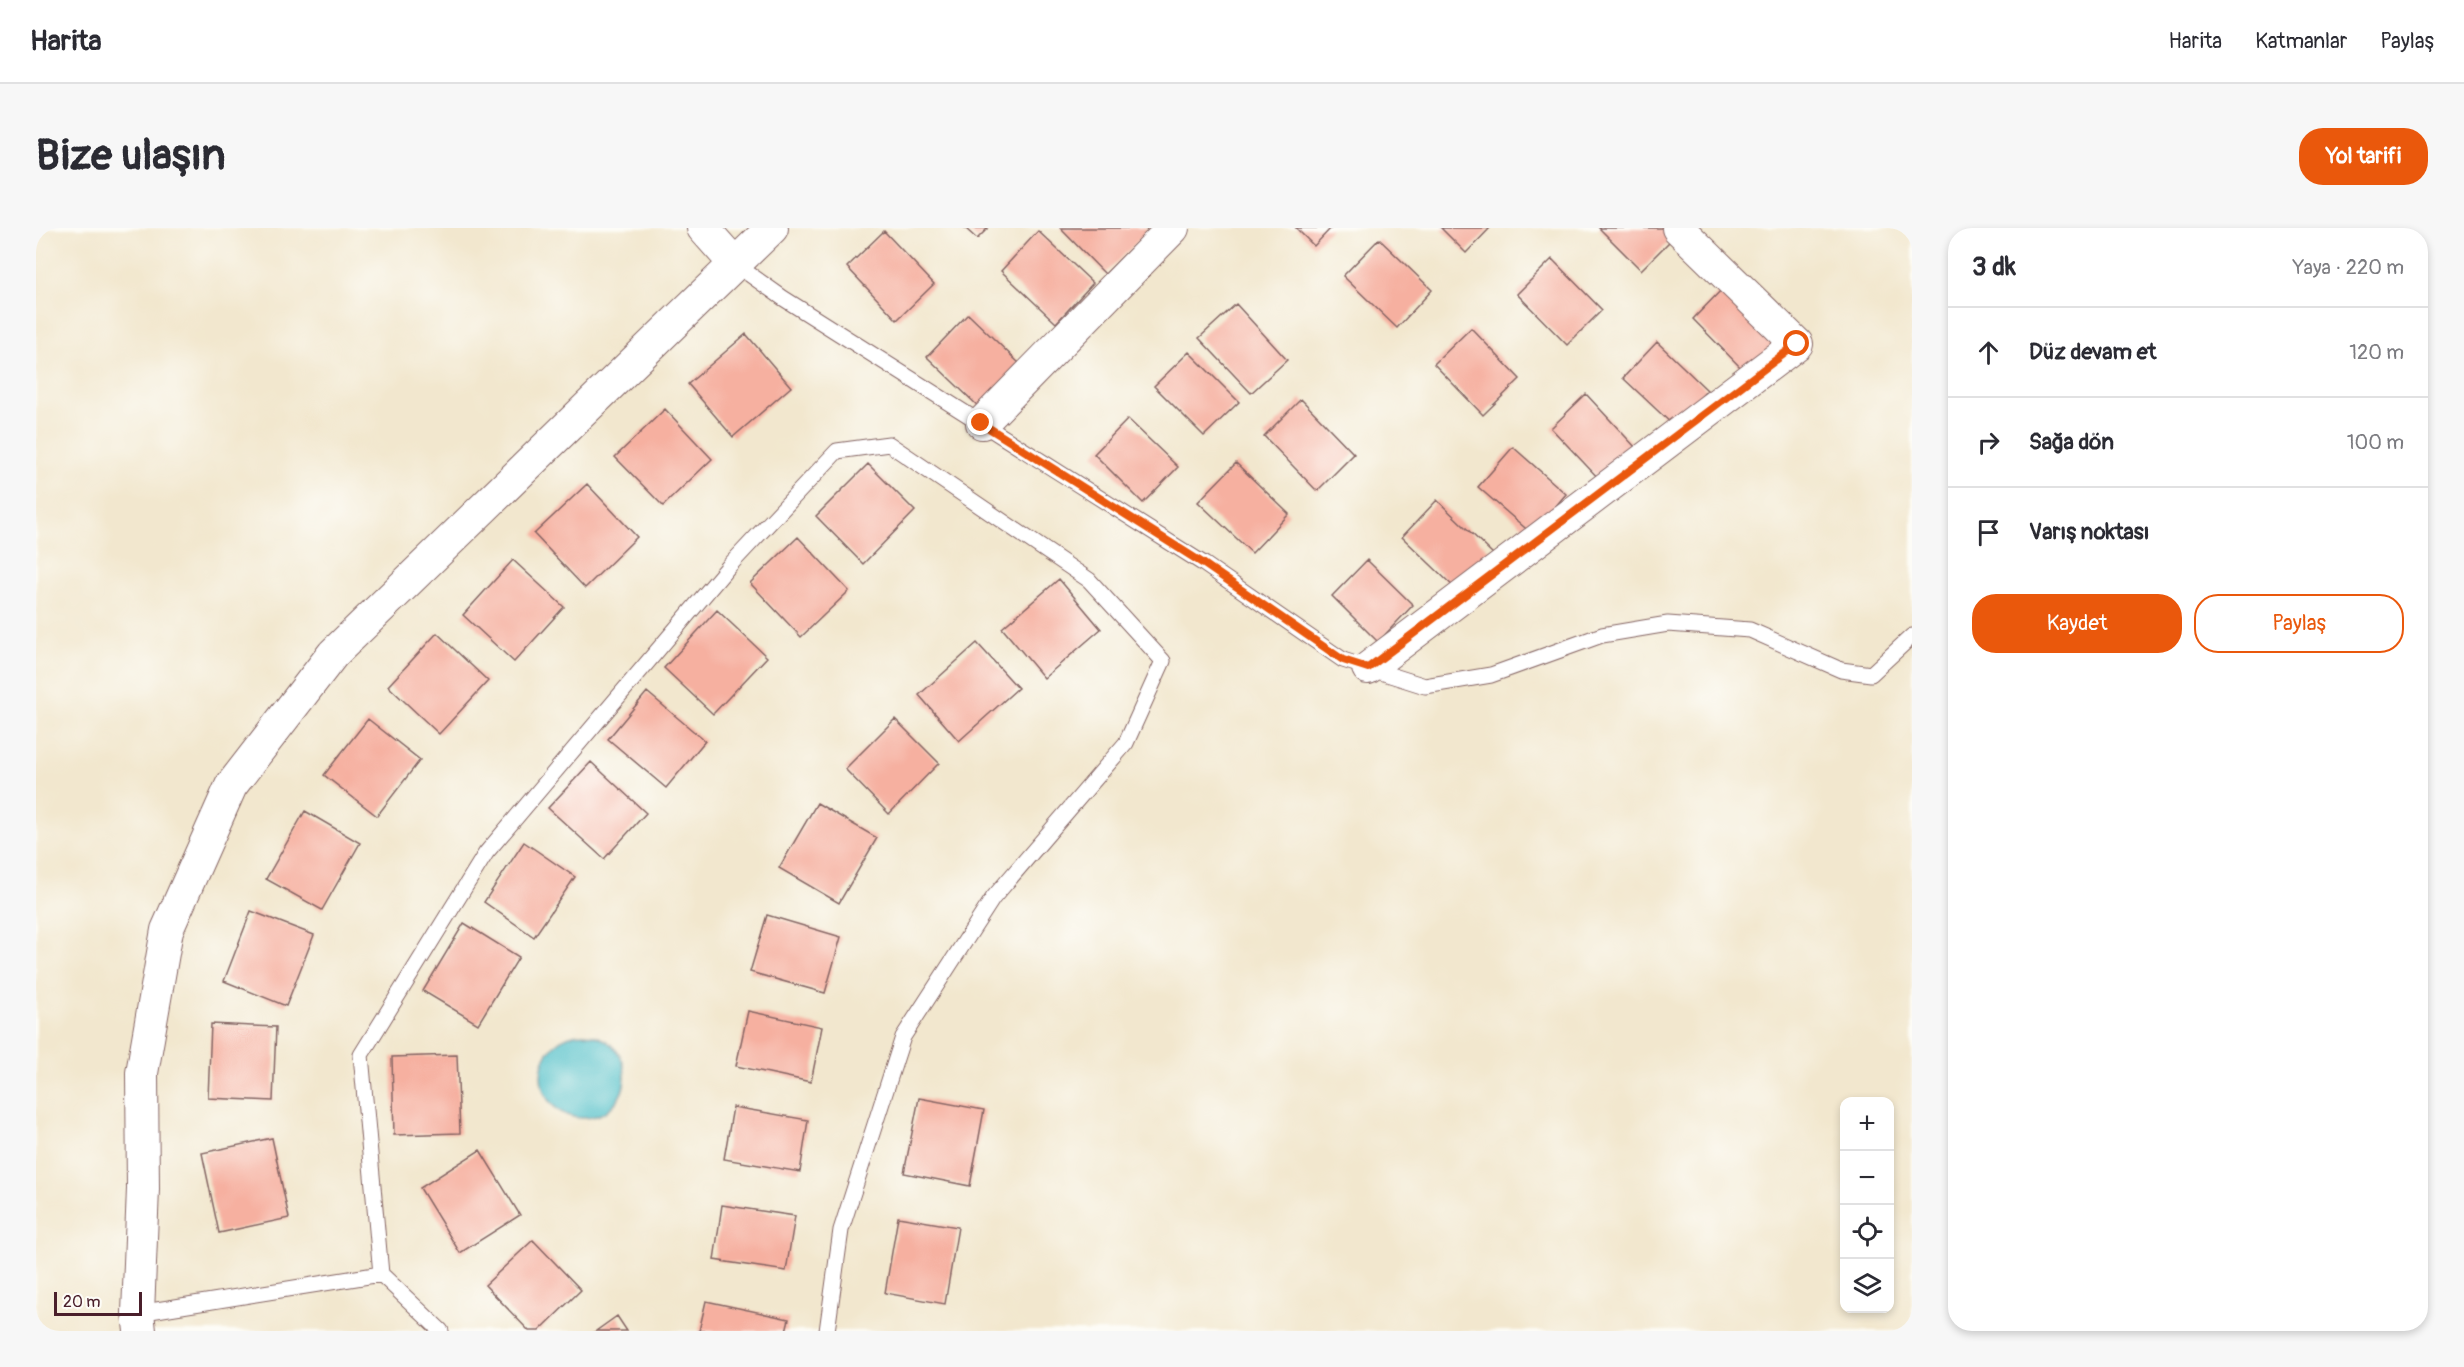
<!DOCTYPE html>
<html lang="tr">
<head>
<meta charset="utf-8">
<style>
	:root { --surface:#fff; --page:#f7f7f7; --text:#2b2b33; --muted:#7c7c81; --line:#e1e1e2; --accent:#ea580c }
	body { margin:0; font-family:Pangolin,sans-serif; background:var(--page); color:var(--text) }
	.controls { position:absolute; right:18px; bottom:18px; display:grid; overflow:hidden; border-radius:12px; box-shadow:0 3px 9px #0003 }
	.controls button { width:54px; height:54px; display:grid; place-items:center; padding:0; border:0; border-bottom:2px solid var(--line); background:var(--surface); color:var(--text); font:30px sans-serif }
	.scale { position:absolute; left:18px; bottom:15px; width:88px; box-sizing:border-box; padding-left:6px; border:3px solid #4a1f2b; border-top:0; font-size:16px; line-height:21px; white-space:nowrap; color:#4a1f2b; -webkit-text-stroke:4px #fdfcf7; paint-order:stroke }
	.stop { position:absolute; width:18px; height:18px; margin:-14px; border:4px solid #ea580c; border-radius:50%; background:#fff }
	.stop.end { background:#ea580c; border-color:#fff; box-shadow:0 2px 6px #0008 }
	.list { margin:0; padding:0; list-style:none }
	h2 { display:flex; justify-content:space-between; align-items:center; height:78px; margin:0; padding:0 24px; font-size:26px }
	h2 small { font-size:20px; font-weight:400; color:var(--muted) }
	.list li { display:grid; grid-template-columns:39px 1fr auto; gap:18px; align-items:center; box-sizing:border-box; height:90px; padding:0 24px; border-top:2px solid var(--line) }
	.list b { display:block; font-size:22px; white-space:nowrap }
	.list em { font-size:20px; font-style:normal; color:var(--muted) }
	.actions { display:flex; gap:12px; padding:18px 24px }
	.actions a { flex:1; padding:14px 0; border:2px solid var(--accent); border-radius:24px; text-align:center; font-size:21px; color:var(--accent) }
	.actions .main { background:var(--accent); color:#fff }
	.icon { flex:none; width:33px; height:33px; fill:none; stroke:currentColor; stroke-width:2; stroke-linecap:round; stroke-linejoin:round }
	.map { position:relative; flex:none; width:1876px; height:1103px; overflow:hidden; border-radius:24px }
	header { display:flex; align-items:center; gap:36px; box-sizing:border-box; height:84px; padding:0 30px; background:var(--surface); border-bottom:2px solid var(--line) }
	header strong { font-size:28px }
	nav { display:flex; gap:33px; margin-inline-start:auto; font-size:21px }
	.intro { display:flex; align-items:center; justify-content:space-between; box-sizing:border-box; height:144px; padding:0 36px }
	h1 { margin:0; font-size:42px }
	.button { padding:15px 27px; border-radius:24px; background:var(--accent); color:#fff; font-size:21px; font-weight:700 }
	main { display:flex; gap:36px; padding:0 36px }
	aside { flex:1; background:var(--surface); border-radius:24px; box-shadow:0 3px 9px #0003 }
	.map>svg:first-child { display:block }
</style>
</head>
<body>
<header>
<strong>Harita</strong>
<nav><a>Harita</a><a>Katmanlar</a><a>Paylaş</a></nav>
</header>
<div class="intro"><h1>Bize ulaşın</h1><a class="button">Yol tarifi</a></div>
<main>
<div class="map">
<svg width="1876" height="1103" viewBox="0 0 1876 1103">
	<rect width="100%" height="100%" fill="#fdfcf7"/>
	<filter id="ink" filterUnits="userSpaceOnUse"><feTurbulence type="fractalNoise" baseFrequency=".0167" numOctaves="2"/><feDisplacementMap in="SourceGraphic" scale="12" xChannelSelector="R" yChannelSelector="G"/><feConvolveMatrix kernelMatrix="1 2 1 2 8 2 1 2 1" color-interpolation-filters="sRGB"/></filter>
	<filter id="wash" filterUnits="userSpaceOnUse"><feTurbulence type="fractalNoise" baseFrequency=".008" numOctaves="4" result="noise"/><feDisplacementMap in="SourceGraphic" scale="24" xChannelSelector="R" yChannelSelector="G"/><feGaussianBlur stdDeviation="1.35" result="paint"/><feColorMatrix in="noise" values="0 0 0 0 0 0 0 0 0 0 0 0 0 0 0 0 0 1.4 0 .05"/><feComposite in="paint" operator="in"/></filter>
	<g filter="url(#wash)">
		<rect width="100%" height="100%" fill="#f2e7ce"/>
		<path fill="#53c1ca" stroke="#4e707a" stroke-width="1.5" d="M505 848a42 42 0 1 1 84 0a42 42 0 1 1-84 0Z"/>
		<g id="blocks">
			<path fill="#f6b0a0" d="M 929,0 L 952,0 L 941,11 Z
				M 1024,0 L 1109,0 L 1112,3 L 1069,46 Z
				M 1260,0 L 1295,0 L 1278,18 Z
				M 1405,0 L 1454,0 L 1430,25 Z
				M 1563,0 L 1629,0 L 1638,9 L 1605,42 Z
				M 848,3 L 898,56 L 861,92 L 811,39 Z
				M 1002,3 L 1057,55 L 1020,95 L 965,43 Z
				M 1343,11 L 1396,62 L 1361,100 L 1307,48 Z
				M 1516,31 L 1566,82 L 1531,117 L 1481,66 Z
				M 1690,57 L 1744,111 L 1710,145 L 1657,91 Z
				M 1200,76 L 1251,132 L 1215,165 L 1163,110 Z
				M 932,86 L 985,137 L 944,180 L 891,129 Z
				M 1435,100 L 1484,151 L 1447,187 L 1398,136 Z
				M 710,106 L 755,159 L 697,209 L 652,156 Z
				M 1621,114 L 1671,162 L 1638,198 L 1587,150 Z
				M 1153,124 L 1203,174 L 1168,208 L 1118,158 Z
				M 1550,166 L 1600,220 L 1565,253 L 1515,200 Z
				M 1265,171 L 1318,226 L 1281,263 L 1228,208 Z
				M 629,181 L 676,231 L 627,278 L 579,229 Z
				M 1092,191 L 1142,239 L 1107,275 L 1058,226 Z
				M 1477,219 L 1530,266 L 1496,306 L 1442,259 Z
				M 1200,235 L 1253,286 L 1216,325 L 1162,274 Z
				M 832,236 L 879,283 L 827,336 L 780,288 Z
				M 551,256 L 601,309 L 549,360 L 498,306 Z
				M 1401,272 L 1457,326 L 1422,363 L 1366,309 Z
				M 762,309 L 813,363 L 765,409 L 714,355 Z
				M 477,332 L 528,379 L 478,434 L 427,387 Z
				M 1331,332 L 1377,377 L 1342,414 L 1296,368 Z
				M 1023,351 L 1065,401 L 1008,450 L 966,400 Z
				M 681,382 L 731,429 L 677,486 L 628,440 Z
				M 401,405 L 452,453 L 403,506 L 352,458 Z
				M 941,415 L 982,460 L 923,513 L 883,467 Z
				M 611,464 L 669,513 L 630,560 L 572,511 Z
				M 332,491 L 384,532 L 341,588 L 288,547 Z
				M 859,491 L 903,535 L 853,586 L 809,541 Z
				M 555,534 L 610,585 L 568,631 L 512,580 Z
				M 781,575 L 841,610 L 803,675 L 743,640 Z
				M 269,583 L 324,615 L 286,682 L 230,651 Z
				M 488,614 L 539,649 L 498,709 L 448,674 Z
				M 215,683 L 278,707 L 250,778 L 188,753 Z
				M 731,687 L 805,709 L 789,765 L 714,744 Z
				M 428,695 L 483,729 L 442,796 L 387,763 Z
				M 712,783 L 786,799 L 775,854 L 700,838 Z
				M 175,796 L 240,799 L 237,873 L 172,870 Z
				M 421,827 L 424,905 L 358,907 L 356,829 Z
				M 883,870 L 948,882 L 934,958 L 868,945 Z
				M 697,879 L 772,892 L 764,944 L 688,931 Z
				M 236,910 L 253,990 L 183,1005 L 166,925 Z
				M 444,922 L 484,987 L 424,1025 L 384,960 Z
				M 686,977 L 759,988 L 750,1043 L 678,1032 Z
				M 862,989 L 922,999 L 909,1076 L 849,1065 Z
				M 497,1012 L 545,1062 L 503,1103 L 493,1103 L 449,1057 Z
				M 670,1073 L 753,1091 L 750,1103 L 663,1103 Z
				M 581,1088 L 591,1103 L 560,1103 Z"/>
		</g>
	</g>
	<g filter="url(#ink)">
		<use href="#blocks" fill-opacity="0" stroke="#856564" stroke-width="1.5"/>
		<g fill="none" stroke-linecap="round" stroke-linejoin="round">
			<defs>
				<path id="service" d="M 699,36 L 747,70 L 1168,336 L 1307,432 L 1389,458 L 1455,447 L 1566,407 L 1632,396 L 1714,402 L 1805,442 L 1835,446 L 1876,408
					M 345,1046 L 405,1103
					M 102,1085 L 345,1046 L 325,827 L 450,625 L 693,338 L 801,223 L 853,216 L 1053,352 L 1127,433 L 1090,515 L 957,670 L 867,809 L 805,1002 L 791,1103"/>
				<path id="minor" d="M 667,0 L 699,36
					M 946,195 L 1137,0
					M 1332,440 L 1761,116 L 1642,0
					M 104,1103 L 102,1085 L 107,961 L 106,845 L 131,702 L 195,558 L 297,426 L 736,0"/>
			</defs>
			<use href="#service" stroke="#856564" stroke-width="17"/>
			<use href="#minor" stroke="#856564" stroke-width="34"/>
			<use href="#service" stroke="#fff" stroke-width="15"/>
			<use href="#minor" stroke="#fff" stroke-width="32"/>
		</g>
	</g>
	<g fill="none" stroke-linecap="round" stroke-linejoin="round" filter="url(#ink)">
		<path stroke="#ea580c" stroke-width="8" d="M 945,195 L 1168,336 L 1307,432 L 1332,440 L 1761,116"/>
	</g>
</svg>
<div class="controls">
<button>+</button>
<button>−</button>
<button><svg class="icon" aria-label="locate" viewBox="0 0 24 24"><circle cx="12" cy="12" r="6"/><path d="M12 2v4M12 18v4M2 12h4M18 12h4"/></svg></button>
<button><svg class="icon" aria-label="layers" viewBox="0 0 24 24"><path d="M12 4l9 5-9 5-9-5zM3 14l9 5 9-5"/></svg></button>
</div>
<div class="scale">20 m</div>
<div class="stop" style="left:1761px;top:116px"></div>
<div class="stop end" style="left:945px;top:195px"></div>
</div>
<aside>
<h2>3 dk<small>Yaya · 220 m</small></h2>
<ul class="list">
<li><svg class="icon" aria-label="ahead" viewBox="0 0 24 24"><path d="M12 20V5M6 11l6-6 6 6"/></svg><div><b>Düz devam et</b></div><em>120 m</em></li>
<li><svg class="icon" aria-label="right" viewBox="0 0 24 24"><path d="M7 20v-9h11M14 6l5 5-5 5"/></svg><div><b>Sağa dön</b></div><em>100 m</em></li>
<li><svg class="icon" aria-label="arrive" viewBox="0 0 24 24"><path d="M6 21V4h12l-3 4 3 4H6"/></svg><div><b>Varış noktası</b></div></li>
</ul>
<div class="actions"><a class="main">Kaydet</a><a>Paylaş</a></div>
</aside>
</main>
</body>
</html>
